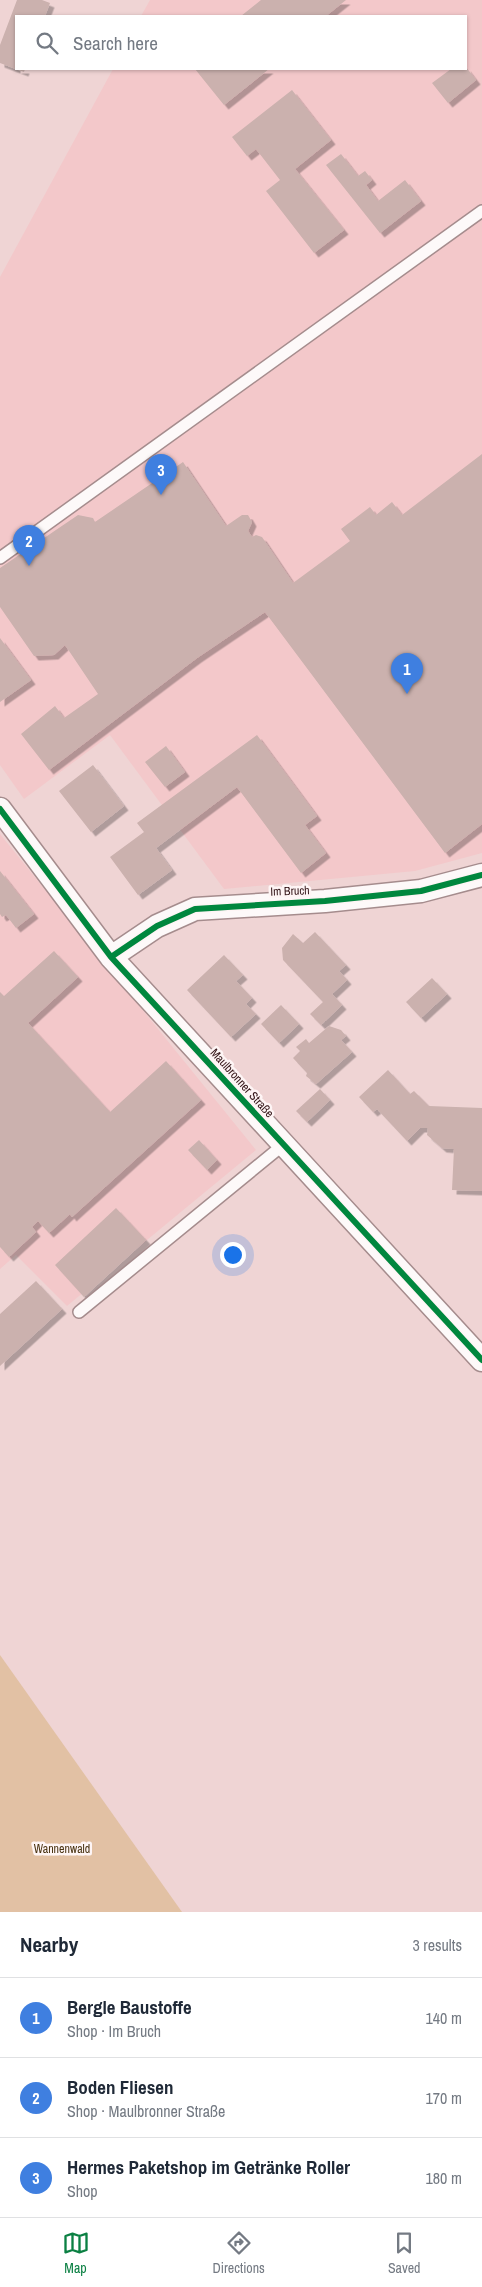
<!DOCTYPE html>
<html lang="en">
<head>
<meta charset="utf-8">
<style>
	:root { --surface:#fff; --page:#f2f2f3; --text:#1f2937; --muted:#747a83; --line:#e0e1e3; --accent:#0b8043 }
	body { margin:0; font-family:"Archivo Narrow",sans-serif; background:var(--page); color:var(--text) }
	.you { position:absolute; left:232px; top:1254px; width:18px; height:18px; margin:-12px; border:4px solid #fff; border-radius:50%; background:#1a73e8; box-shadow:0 0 0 8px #1a73e833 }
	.badge { display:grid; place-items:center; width:32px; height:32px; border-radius:50%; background:var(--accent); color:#fff; font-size:16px; font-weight:700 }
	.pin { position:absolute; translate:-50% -41px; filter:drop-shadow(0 1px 2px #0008) }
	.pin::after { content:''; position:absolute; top:26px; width:18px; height:15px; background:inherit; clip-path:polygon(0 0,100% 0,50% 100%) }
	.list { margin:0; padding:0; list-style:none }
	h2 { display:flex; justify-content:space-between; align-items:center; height:65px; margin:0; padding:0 20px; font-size:21px }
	h2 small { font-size:16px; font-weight:400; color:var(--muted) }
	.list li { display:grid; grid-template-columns:32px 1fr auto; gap:15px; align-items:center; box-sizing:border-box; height:80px; padding:0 20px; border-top:1px solid var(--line) }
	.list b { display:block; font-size:19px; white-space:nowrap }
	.list p { margin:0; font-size:16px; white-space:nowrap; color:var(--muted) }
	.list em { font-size:16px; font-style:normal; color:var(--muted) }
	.icon { flex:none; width:28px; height:28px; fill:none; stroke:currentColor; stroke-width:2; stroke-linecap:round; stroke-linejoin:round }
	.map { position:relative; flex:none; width:482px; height:1912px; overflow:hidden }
	.search { position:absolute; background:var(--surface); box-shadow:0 1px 4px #0004; left:15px; right:15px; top:15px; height:55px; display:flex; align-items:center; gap:12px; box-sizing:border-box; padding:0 18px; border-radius:0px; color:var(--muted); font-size:19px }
	.sheet { height:305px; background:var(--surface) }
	nav { display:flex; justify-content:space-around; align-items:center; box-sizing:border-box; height:70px; border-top:1px solid var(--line); background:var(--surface); font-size:14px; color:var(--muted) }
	nav a { display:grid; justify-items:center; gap:2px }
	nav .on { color:var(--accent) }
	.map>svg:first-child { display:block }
</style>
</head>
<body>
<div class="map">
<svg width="482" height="1912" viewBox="0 0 482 1912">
	<defs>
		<filter id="shadow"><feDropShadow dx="4.5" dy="4.5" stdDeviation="0" flood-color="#0004"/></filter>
	</defs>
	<rect width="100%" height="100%" fill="#efd4d4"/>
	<path fill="#f3c8ca" d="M 150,0 L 482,0 L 482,853 L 415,871 L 224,889 L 110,735 L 24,799 L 0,765 L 0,277 L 113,69 L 466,69 L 466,16 L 141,16 Z
		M 0,834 L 256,1150 L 67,1306 L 16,1255 L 0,1269 Z"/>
	<path fill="#e2c1a4" d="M 0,1655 L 182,1912 L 0,1912 Z"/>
	<path fill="#cbb1ae" filter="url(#shadow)" d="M 17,0 L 42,0 L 50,3 L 45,16 L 16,16 L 16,69 L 25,69 L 24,72 L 0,63 L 0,45 Z
		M 261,0 L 346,0 L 326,16 L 241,16 Z
		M 466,67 L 476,80 L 448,103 L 432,83 L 451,69 L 466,69 Z
		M 195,69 L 269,69 L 224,105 Z
		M 292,90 L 331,140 L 295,169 L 344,230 L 314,253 L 266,191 L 280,180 L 256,149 L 247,156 L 232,137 Z
		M 341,154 L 358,176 L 365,171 L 372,180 L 366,185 L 378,201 L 405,180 L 421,201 L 380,233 L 326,165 Z
		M 482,454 L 482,824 L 445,853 L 265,612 L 197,658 L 49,770 L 21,734 L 55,706 L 64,718 L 98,694 L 65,645 L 54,655 L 34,656 L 0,607 L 0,568 L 78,515 L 93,518 L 95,522 L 183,462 L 226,526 L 242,515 L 248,515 L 252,522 L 248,531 L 252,537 L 256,535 L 262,537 L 293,583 L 350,541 L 341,529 L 370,507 L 376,515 L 392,502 L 402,515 Z
		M 0,638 L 31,680 L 0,702 Z
		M 257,735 L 317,816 L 305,825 L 326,853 L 301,873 L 237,787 L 156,848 L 172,870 L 138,895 L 110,857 L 144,832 L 137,823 Z
		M 166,746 L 185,772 L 165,787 L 145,762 Z
		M 93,765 L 124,806 L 91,832 L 59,791 Z
		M 0,871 L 34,914 L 16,928 L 6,915 L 2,917 L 0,914 Z
		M 315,932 L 346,965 L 339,971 L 347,980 L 332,994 L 342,1005 L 321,1025 L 310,1014 L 323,1002 L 283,960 L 282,948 L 293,934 L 303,943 Z
		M 54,951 L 78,977 L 28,1023 L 110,1112 L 166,1061 L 201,1100 L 72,1217 L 70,1214 L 49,1233 L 38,1221 L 32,1227 L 36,1232 L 9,1257 L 0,1247 L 0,992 L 4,996 Z
		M 224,955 L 243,975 L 236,981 L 252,998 L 246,1004 L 256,1014 L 231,1037 L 187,990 Z
		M 432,978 L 447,994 L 421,1018 L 406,1002 Z
		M 281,1005 L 299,1024 L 279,1043 L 261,1024 Z
		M 329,1026 L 341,1030 L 346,1036 L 341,1040 L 352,1052 L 316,1084 L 306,1076 L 307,1073 L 293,1058 L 300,1051 L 296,1047 L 306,1039 L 309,1043 Z
		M 388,1070 L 410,1094 L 414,1091 L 429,1106 L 482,1108 L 482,1191 L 452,1190 L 454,1149 L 442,1148 L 427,1135 L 428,1128 L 420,1128 L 407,1141 L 377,1109 L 373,1112 L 359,1097 Z
		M 320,1089 L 330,1100 L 307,1122 L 296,1111 Z
		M 199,1140 L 217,1160 L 207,1170 L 188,1150 Z
		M 116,1208 L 146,1240 L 84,1297 L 55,1265 Z
		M 36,1281 L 62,1309 L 0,1366 L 0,1314 Z"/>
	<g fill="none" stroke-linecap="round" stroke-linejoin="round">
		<defs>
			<path id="service" d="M 0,558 L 482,211
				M 79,1312 L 283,1145"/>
			<path id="minor" d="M 0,809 L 111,957 L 482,1360
				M 111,957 L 157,926 L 195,909 L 325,901 L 421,891 L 482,875"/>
		</defs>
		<use href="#service" stroke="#a58c8d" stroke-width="14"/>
		<use href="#minor" stroke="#a58c8d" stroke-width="25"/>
		<use href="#service" stroke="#fdf9f9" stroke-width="11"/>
		<use href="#minor" stroke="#fdf9f9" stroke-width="22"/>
		<defs>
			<path id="cycleway" d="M 0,809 L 111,957 L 482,1360
				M 111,957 L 157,926 L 195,909 L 325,901 L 421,891 L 482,875"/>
		</defs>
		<use href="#cycleway" stroke="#fef5f5" stroke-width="9"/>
		<use href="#cycleway" stroke="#00873e" stroke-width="6"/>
	</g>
	<g text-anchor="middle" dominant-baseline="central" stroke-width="5" stroke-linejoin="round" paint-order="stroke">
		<g font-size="12" fill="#331518" stroke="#fef5f5">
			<text transform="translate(290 891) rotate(-2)">Im Bruch</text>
			<text transform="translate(242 1083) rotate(48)">Maulbronner Straße</text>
		</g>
		<g font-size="12" fill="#483210" stroke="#fef5f5">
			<text x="62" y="1849">Wannenwald</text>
		</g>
	</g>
</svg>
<div class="you"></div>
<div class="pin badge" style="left:407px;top:694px;background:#3f7fe0">1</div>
<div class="pin badge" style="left:29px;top:566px;background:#3f7fe0">2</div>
<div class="pin badge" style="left:161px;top:495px;background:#3f7fe0">3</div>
<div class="search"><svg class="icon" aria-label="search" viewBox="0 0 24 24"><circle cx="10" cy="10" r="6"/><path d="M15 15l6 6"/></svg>Search here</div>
</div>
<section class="sheet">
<h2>Nearby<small>3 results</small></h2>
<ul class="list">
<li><span class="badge" style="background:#3f7fe0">1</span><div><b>Bergle Baustoffe</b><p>Shop · Im Bruch</p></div><em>140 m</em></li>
<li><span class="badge" style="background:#3f7fe0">2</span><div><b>Boden Fliesen</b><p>Shop · Maulbronner Straße</p></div><em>170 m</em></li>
<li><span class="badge" style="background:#3f7fe0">3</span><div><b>Hermes Paketshop im Getränke Roller</b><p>Shop</p></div><em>180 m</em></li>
</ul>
</section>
<nav>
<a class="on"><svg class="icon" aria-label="map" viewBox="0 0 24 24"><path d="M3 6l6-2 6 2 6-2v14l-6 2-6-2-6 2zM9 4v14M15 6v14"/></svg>Map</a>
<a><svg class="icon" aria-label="directions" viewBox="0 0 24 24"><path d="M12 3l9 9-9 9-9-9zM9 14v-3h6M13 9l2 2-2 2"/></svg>Directions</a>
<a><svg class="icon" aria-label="saved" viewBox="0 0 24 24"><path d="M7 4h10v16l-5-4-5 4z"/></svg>Saved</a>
</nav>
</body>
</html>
